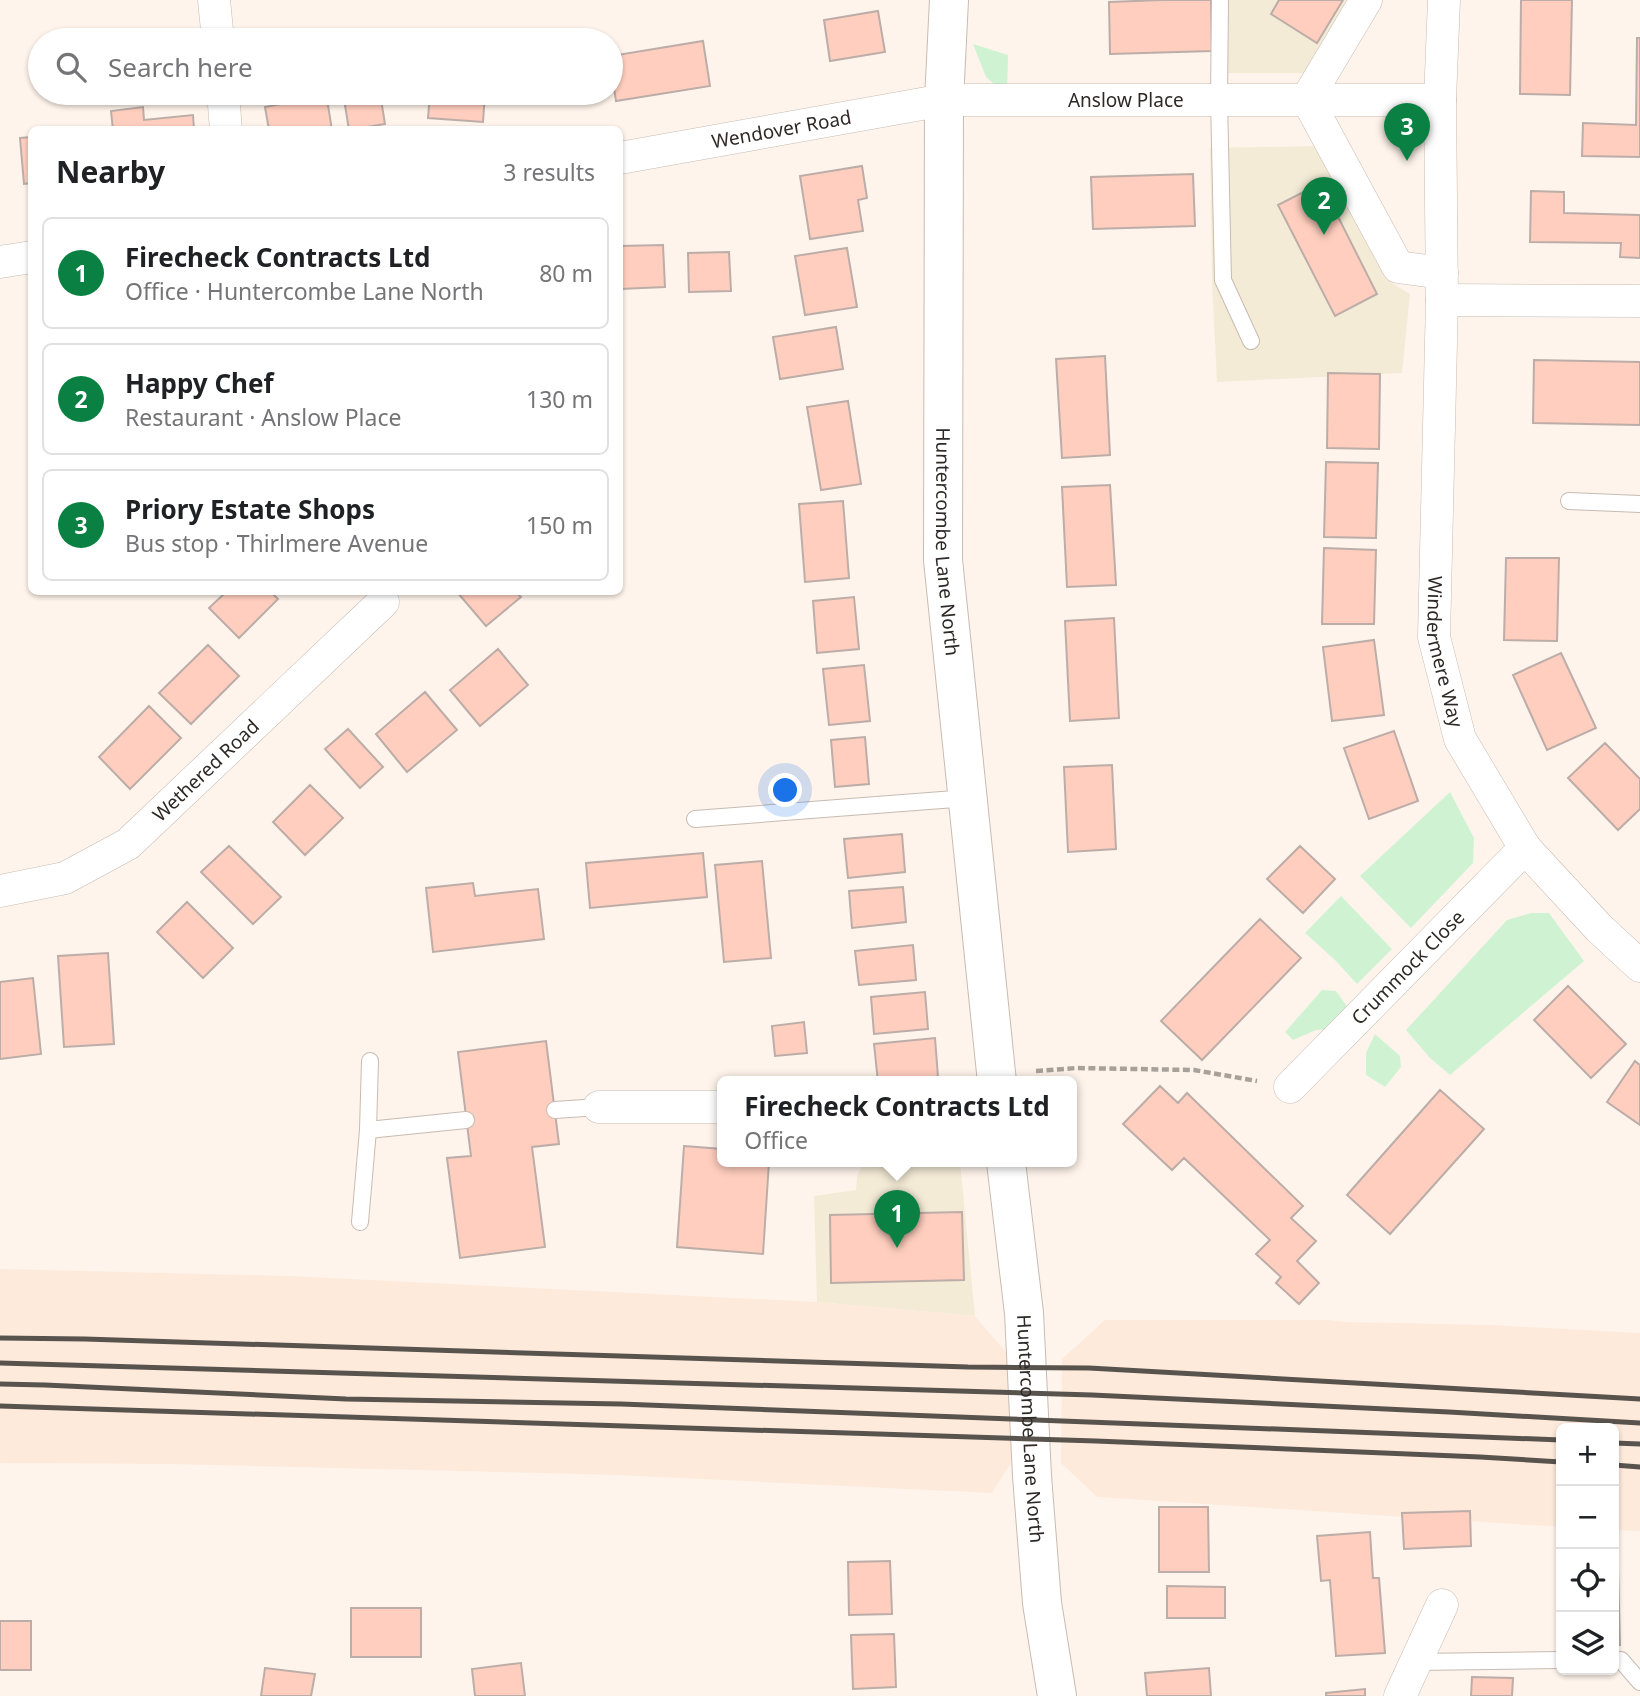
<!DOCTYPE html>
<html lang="en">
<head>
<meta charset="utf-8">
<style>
	:root { --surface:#fff; --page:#f6f6f6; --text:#202124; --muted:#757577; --line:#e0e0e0; --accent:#0b8043 }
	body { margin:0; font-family:"Noto Sans",sans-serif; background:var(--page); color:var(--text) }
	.controls { position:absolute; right:21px; bottom:21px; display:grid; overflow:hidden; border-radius:10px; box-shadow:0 2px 5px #0004 }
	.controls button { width:63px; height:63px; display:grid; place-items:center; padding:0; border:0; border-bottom:2px solid var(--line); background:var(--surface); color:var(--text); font:35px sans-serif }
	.you { position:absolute; left:786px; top:791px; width:24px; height:24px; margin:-18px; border:5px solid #fff; border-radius:50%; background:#1a73e8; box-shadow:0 0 0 10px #1a73e833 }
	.badge { display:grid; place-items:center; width:46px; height:46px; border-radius:50%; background:var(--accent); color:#fff; font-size:23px; font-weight:700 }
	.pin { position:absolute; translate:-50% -58px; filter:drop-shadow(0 2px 4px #0008) }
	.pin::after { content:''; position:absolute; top:37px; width:24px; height:21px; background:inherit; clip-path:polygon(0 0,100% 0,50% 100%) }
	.popup { position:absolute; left:717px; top:1076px; width:360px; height:91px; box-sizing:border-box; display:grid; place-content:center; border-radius:10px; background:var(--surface); filter:drop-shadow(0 2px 5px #0005); font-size:23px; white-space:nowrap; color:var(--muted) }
	.popup b { font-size:26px; color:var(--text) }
	.popup::after { content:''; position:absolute; left:50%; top:100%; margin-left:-14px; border:14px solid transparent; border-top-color:var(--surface) }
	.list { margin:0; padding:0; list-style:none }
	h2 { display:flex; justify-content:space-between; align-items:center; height:91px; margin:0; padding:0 28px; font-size:30px }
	h2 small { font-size:23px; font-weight:400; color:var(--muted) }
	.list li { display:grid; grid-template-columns:46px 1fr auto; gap:21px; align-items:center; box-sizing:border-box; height:112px; margin:0 14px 14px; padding:0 14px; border:2px solid var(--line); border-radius:10px }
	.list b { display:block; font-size:26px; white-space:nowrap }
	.list p { margin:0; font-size:23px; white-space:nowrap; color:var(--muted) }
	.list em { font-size:23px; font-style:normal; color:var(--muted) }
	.icon { flex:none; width:38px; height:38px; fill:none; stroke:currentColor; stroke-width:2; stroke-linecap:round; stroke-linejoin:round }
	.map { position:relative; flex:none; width:1640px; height:1696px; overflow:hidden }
	.search { position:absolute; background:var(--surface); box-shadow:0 2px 5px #0004; left:28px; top:28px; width:595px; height:77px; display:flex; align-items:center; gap:18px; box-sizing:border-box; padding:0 24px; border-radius:38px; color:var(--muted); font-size:26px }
	.panel { position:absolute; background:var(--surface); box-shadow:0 2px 5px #0004; left:28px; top:126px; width:595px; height:469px; border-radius:10px }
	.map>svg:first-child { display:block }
</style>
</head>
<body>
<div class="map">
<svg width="1640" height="1696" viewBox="0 0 1640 1696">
	<rect width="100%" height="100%" fill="#fef4eb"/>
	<path fill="#f4ebd6" d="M 1214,0 L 1362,0 L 1323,73 L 1217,73 Z
		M 1317,146 L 1387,280 L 1410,294 L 1402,373 L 1217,382 L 1212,282 L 1210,148 Z
		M 864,1162 L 960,1162 L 975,1316 L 817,1302 L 814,1196 L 856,1190 L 857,1176 Z"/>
	<path fill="#fdeadb" d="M 0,1269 L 289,1276 L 817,1302 L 975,1316 L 1011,1358 L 1011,1463 L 992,1493 L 619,1475 L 172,1464 L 0,1463 Z
		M 1105,1320 L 1328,1320 L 1343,1322 L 1491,1325 L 1640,1333 L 1640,1531 L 1614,1530 L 1614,1428 L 1561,1428 L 1561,1527 L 1097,1497 L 1061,1463 L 1062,1359 Z"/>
	<path fill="#cff3d2" d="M 973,44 L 1008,55 L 1007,95 L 986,77 Z
		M 1450,792 L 1474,838 L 1473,863 L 1411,928 L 1360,876 Z
		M 1341,896 L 1392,949 L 1357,984 L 1335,960 L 1305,933 Z
		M 1531,913 L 1549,913 L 1584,961 L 1450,1075 L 1430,1058 L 1406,1030 L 1507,920 Z
		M 1322,990 L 1336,991 L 1351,1012 L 1338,1029 L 1316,1030 L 1293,1040 L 1285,1032 Z
		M 1375,1034 L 1400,1056 L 1401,1067 L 1385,1087 L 1366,1075 L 1366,1053 Z"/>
	<path fill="#ffcebe" stroke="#bcada8" stroke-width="2" d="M 1162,0 L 1211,0 L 1212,51 L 1110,54 L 1109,2 Z
		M 1279,0 L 1343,0 L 1317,43 L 1271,14 Z
		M 1521,0 L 1572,0 L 1570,95 L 1520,94 Z
		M 878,11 L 885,52 L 830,61 L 824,20 Z
		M 516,29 L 566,32 L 565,40 L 515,40 Z
		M 1637,38 L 1640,38 L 1640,157 L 1582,156 L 1583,123 L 1636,125 Z
		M 703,41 L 710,86 L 616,101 L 611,69 L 611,56 Z
		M 279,93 L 326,93 L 332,130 L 269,130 L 265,107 L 281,104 Z
		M 343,93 L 380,93 L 385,124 L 349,130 Z
		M 430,93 L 485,93 L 483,122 L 428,118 Z
		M 143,107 L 144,120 L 193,115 L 194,130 L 113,130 L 111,111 Z
		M 32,137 L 32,183 L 24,184 L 20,138 Z
		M 862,166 L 867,198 L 858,200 L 863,231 L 810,239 L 800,176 Z
		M 1193,174 L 1195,226 L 1093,229 L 1091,177 Z
		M 1321,183 L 1377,294 L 1335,316 L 1278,205 Z
		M 1531,191 L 1564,192 L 1564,213 L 1640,215 L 1640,258 L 1620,257 L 1621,243 L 1530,242 Z
		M 663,245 L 665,287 L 620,289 L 620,246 Z
		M 847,248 L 857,307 L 805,315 L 795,256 Z
		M 729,252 L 731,291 L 689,292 L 688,253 Z
		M 836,327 L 843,369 L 780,379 L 773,337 Z
		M 1105,356 L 1110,455 L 1062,458 L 1056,359 Z
		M 1534,360 L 1640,362 L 1640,425 L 1533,423 Z
		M 1328,373 L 1380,374 L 1379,449 L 1327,448 Z
		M 848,401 L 861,484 L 821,490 L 807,407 Z
		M 1326,462 L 1378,463 L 1376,538 L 1324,537 Z
		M 1110,485 L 1116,585 L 1067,587 L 1062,487 Z
		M 843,501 L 849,578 L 805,582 L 799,504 Z
		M 1324,548 L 1376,550 L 1374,624 L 1322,624 Z
		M 1506,558 L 1559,558 L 1557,641 L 1504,640 Z
		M 226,592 L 271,592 L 278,599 L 239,638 L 209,608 Z
		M 457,592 L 516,592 L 521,597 L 486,626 Z
		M 854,597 L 859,649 L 817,653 L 813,601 Z
		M 1114,618 L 1119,718 L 1070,721 L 1065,621 Z
		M 1374,640 L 1384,715 L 1332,721 L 1323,647 Z
		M 208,645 L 239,676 L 191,724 L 159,693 Z
		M 498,649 L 528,685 L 480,726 L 450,690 Z
		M 1561,653 L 1596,728 L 1547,750 L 1513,675 Z
		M 864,665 L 870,721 L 829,725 L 823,669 Z
		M 425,692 L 457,730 L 407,772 L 376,734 Z
		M 149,706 L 181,738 L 130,789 L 99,757 Z
		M 348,729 L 383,767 L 360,788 L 325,749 Z
		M 1394,731 L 1418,801 L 1369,819 L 1344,748 Z
		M 865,737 L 869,784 L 835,787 L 831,740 Z
		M 1605,743 L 1640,779 L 1640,809 L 1618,830 L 1568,778 Z
		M 1112,765 L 1116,849 L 1068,852 L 1064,767 Z
		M 310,785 L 343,818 L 305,855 L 273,822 Z
		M 902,834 L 905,872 L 848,878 L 844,839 Z
		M 229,846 L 281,897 L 253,924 L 201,872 Z
		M 1300,846 L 1335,879 L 1303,913 L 1267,879 Z
		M 703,853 L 707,897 L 590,908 L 586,863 Z
		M 762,861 L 771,958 L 724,962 L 715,865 Z
		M 473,883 L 475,896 L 538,889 L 544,939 L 433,952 L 426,888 Z
		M 903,887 L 906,922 L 852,928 L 849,891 Z
		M 187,902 L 233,948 L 203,978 L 157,932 Z
		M 1260,919 L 1301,958 L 1202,1060 L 1161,1021 Z
		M 913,945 L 916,980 L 859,985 L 855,951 Z
		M 108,953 L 114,1044 L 64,1047 L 58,956 Z
		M 33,978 L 41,1054 L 0,1059 L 0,982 Z
		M 1568,986 L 1626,1044 L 1591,1078 L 1534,1020 Z
		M 925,992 L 928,1029 L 874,1034 L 871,997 Z
		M 804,1022 L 807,1053 L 775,1056 L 772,1026 Z
		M 935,1038 L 938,1077 L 878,1082 L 874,1044 Z
		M 546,1041 L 559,1144 L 532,1147 L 545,1247 L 460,1258 L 447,1158 L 471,1156 L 458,1052 Z
		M 1635,1061 L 1640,1065 L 1640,1125 L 1607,1102 Z
		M 1160,1086 L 1178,1103 L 1187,1093 L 1303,1206 L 1291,1218 L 1316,1241 L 1297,1261 L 1319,1283 L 1299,1304 L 1276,1283 L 1281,1277 L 1256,1254 L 1270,1240 L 1184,1158 L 1172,1170 L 1123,1124 Z
		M 1440,1090 L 1484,1129 L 1390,1234 L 1347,1195 Z
		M 684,1146 L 722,1149 L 722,1162 L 769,1162 L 763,1254 L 677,1247 Z
		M 962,1212 L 964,1280 L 831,1283 L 830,1215 Z
		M 1159,1507 L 1208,1507 L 1209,1572 L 1159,1572 Z
		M 1470,1511 L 1471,1546 L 1404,1549 L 1402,1513 Z
		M 1370,1532 L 1373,1578 L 1379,1578 L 1385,1653 L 1336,1656 L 1330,1580 L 1321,1581 L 1317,1536 Z
		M 1614,1534 L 1617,1534 L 1620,1645 L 1614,1645 Z
		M 890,1561 L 892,1614 L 849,1615 L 848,1562 Z
		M 1167,1586 L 1225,1587 L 1225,1618 L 1167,1618 Z
		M 351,1608 L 421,1608 L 421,1657 L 351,1657 Z
		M 0,1621 L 31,1621 L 31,1670 L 0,1670 Z
		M 894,1634 L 896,1687 L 853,1689 L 851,1635 Z
		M 521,1663 L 525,1696 L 475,1696 L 472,1669 Z
		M 265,1668 L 315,1674 L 311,1696 L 261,1696 Z
		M 1209,1668 L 1211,1696 L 1147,1696 L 1145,1673 Z
		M 1472,1677 L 1513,1678 L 1512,1696 L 1471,1696 Z
		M 1365,1689 L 1365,1696 L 1326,1696 L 1326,1693 Z"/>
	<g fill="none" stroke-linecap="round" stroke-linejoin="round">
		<defs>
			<path id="service" d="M 1220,0 L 1219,100 L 1223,280 L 1251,341
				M 1569,501 L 1640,504
				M 695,819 L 968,798
				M 555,1110 L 599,1107
				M 368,1130 L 466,1120
				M 360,1222 L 368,1130 L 370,1061
				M 1614,1660 L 1621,1660 L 1640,1682
				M 1416,1662 L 1561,1660"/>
			<g id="minor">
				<path d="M 214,0 L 218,40"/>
				<path d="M 1366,0 L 1307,99 L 1398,267 L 1442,273"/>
				<path id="s1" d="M 1444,0 L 1440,100 L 1442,300 L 1434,637 L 1460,739 L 1525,848 L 1599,928 L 1640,966"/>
				<path d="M 223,93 L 226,130"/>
				<path id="s2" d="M 620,158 L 944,100 L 1440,100"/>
				<path d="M 0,262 L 32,257"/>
				<path d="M 1442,300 L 1640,301"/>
				<path id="s3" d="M 0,891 L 65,878 L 128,844 L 383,602"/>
				<path id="s4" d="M 1290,1087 L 1525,848"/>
				<path d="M 599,1107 L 722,1107"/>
				<path d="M 1400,1696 L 1442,1605"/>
			</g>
			<g id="tertiary">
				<path id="s5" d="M 949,0 L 944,100 L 943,560 L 997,1082"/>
				<path id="s6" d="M 1006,1162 L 1024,1313 L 1032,1476 L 1042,1603 L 1057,1696"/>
			</g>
		</defs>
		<use href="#service" stroke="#c7bbb2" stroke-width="18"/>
		<use href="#minor" stroke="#c7bbb2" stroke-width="33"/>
		<use href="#tertiary" stroke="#c7bbb2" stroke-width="40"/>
		<path stroke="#a8a19a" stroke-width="4.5" stroke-dasharray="7 3.5" stroke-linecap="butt" d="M 1036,1071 L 1076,1068 L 1194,1070 L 1257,1081"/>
		<use href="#service" stroke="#fff" stroke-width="16"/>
		<use href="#minor" stroke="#fff" stroke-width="32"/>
		<use href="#tertiary" stroke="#fff" stroke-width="38"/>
		<path stroke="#59534e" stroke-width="5" d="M 0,1338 L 85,1339 L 968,1367 L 1089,1368 L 1640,1399
			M 0,1363 L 1092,1395 L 1449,1412 L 1640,1423
			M 0,1384 L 45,1385 L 346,1399 L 621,1404 L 1561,1440
			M 0,1406 L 1096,1441 L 1480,1457 L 1561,1462
			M 1614,1443 L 1640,1444
			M 1614,1465 L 1640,1467"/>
	</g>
	<g text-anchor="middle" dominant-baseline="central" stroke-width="6" stroke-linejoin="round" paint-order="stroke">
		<g font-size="19" fill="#2e2926" stroke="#fff">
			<text stroke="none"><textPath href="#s2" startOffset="511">Anslow Place</textPath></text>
			<text stroke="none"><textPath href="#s2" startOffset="164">Wendover Road</textPath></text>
			<text stroke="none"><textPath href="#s5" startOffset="542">Huntercombe Lane North</textPath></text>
			<text stroke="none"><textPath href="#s1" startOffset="653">Windermere Way</textPath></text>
			<text stroke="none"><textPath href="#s3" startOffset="245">Wethered Road</textPath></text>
			<text stroke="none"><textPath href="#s4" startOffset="168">Crummock Close</textPath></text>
			<text stroke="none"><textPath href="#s6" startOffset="268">Huntercombe Lane North</textPath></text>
		</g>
	</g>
</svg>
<div class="controls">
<button>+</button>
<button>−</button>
<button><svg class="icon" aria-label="locate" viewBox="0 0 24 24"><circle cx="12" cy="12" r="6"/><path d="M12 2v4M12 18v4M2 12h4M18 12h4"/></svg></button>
<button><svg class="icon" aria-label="layers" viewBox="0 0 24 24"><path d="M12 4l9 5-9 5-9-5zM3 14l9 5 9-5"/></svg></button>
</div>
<div class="you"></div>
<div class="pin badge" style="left:897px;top:1248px">1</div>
<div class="popup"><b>Firecheck Contracts Ltd</b>Office</div>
<div class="pin badge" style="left:1324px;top:235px">2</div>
<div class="pin badge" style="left:1407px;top:161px">3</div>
<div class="search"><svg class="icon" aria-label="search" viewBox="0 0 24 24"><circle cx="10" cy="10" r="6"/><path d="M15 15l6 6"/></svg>Search here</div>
<section class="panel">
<h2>Nearby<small>3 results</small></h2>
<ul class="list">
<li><span class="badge">1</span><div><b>Firecheck Contracts Ltd</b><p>Office · Huntercombe Lane North</p></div><em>80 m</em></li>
<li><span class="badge">2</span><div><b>Happy Chef</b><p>Restaurant · Anslow Place</p></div><em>130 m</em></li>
<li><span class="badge">3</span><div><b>Priory Estate Shops</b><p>Bus stop · Thirlmere Avenue</p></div><em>150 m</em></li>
</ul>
</section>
</div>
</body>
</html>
